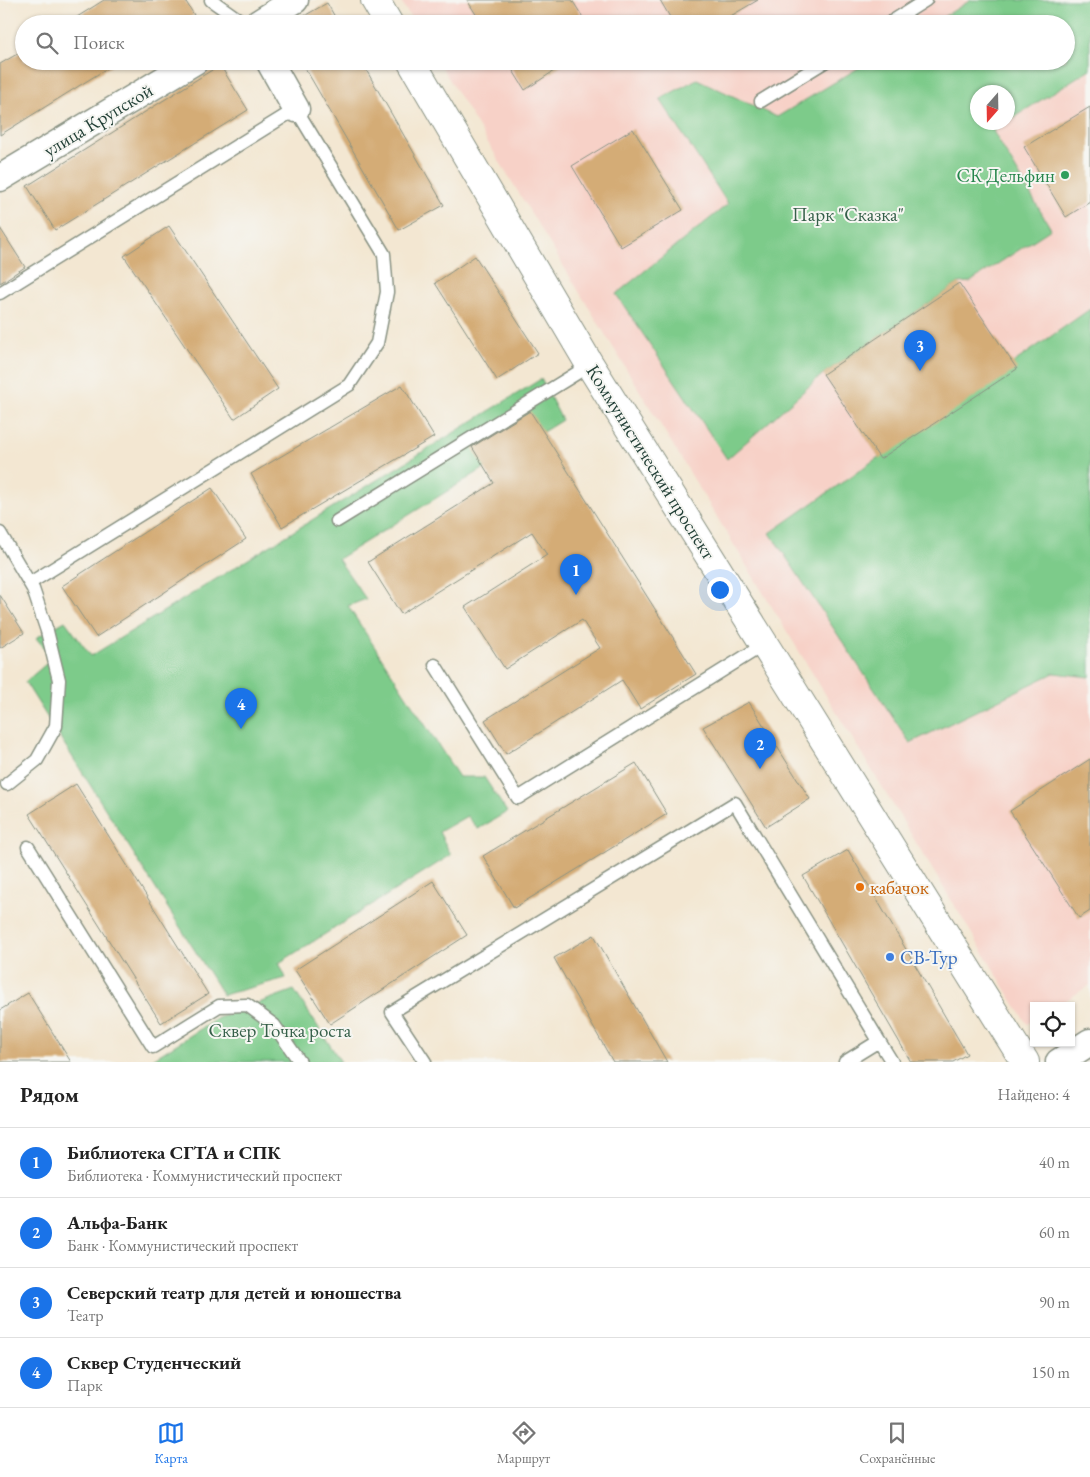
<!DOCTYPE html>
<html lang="ru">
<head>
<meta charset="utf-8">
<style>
	:root { --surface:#fff; --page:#f2f2f2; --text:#222; --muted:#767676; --line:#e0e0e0; --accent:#1a73e8 }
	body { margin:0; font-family:"EB Garamond",serif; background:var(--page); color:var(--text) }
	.controls { position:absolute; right:15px; bottom:15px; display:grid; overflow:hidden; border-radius:0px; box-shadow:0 1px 4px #0004 }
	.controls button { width:45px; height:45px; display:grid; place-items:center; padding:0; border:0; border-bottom:1px solid var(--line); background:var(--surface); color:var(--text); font:25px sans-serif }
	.compass { position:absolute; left:970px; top:85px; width:45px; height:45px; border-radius:50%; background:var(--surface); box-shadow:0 1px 4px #0004; rotate:200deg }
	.you { position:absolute; left:719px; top:589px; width:18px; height:18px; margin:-12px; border:4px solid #fff; border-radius:50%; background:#1a73e8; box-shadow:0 0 0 8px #1a73e833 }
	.badge { display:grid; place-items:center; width:32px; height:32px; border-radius:50%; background:var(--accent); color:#fff; font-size:16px; font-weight:700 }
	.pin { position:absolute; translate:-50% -41px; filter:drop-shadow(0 1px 2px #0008) }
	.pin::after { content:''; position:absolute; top:26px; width:18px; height:15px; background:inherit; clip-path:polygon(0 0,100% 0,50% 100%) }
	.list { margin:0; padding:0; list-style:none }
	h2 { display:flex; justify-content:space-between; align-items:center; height:65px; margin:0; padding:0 20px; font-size:21px }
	h2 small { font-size:16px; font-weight:400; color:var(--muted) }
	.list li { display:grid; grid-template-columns:32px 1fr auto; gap:15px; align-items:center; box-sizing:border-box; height:70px; padding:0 20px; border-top:1px solid var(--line) }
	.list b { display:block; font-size:19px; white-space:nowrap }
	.list p { margin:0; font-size:16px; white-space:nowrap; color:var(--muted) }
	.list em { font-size:16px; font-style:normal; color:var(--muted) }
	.icon { flex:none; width:28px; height:28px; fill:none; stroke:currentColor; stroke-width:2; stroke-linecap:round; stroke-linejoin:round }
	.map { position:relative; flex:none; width:1090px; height:1062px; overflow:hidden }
	.search { position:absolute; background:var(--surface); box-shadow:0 1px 4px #0004; left:15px; right:15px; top:15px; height:55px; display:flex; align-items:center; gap:12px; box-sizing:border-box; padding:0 18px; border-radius:28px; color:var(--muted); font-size:19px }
	.sheet { height:345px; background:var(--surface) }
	nav { display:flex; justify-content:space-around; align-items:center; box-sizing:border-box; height:70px; border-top:1px solid var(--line); background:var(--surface); font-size:14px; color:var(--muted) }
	nav a { display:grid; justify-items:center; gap:2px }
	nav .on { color:var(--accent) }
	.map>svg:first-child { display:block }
</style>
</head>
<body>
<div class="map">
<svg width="1090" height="1062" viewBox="0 0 1090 1062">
	<rect width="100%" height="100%" fill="#f6f6f2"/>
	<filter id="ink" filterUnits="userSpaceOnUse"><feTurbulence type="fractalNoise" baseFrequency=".02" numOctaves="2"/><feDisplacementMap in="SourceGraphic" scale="10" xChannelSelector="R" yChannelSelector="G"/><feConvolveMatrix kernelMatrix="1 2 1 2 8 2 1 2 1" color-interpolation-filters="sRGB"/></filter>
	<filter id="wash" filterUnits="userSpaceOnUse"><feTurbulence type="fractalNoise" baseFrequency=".0096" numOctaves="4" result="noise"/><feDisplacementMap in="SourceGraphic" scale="20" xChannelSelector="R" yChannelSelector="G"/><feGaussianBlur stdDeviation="1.12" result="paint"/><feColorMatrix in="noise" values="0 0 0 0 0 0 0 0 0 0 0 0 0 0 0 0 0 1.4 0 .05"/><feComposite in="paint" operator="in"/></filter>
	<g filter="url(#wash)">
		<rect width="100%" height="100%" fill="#f3e7d2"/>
		<path fill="#f7d1c7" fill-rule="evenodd" d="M 400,0 L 1090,0 L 1090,985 L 1057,1006 L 1034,1006 L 1034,1020 L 1027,1024 L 438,61 L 1066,61 L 1066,24 L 415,24 ZM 978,92 L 1008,92 L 1008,122 L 978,122 Z"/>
		<path fill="#7dcb8a" stroke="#4e845f" d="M 971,0 L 1090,0 L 1090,69 L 1008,121 L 1008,92 L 978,92 L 978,122 L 1005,123 L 993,131 L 1051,229 L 970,282 L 959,283 L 823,374 L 727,459 L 616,294 L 728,204 L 660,99 L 697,79 L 777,117 L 870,61 L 1066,61 L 1066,24 L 932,24 Z
			M 1090,309 L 1090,677 L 1054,673 L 910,743 L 770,533 Z
			M 541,379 L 562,420 L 338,559 L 366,599 L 348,606 L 459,777 L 484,777 L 507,812 L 478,829 L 467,816 L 439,832 L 451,855 L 279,963 L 286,978 L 223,995 L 25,682 L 53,658 L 36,638 L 65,621 L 91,656 Z
			M 294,990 L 341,1062 L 148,1062 L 218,1018 Z"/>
		<g id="blocks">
			<path fill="#d4ac76" d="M 104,0 L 185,0 L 194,15 L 180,24 L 66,24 Z
				M 467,0 L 572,0 L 587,24 L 482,24 Z
				M 660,0 L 758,0 L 717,24 L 674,24 Z
				M 327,3 L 339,24 L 290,24 Z
				M 24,50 L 24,61 L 119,61 L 0,135 L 0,64 Z
				M 301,61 L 361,61 L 444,205 L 399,230 Z
				M 507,61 L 569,61 L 525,90 Z
				M 220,65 L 248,110 L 55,230 L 27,186 Z
				M 1090,107 L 1090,202 L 1066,217 L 1024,147 Z
				M 633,129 L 683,210 L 621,247 L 572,166 Z
				M 169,226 L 278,389 L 234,419 L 124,256 Z
				M 0,228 L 25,267 L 0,283 Z
				M 475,256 L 538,353 L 497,380 L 435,283 Z
				M 959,283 L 1017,369 L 880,459 L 823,374 Z
				M 402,385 L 434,437 L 282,527 L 251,474 Z
				M 530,411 L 696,674 L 640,709 L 622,680 L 506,754 L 485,720 L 600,648 L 582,620 L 505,669 L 465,607 L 547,555 L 532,532 L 401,614 L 368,562 L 494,483 L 472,447 Z
				M 212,488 L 246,539 L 96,637 L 62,586 Z
				M 0,595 L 24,633 L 0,648 Z
				M 749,702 L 810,799 L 766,827 L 703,727 Z
				M 1090,759 L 1090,911 L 1079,918 L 1010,811 Z
				M 636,763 L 667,814 L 514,908 L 483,856 Z
				M 76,784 L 208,994 L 161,1023 L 29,814 Z
				M 848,850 L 967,1054 L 953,1062 L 911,1062 L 803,876 Z
				M 433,881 L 467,935 L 330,1024 L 295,970 Z
				M 594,935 L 667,1062 L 613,1062 L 554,958 Z
				M 28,993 L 71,1062 L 0,1062 L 0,1010 Z"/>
		</g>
	</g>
	<g filter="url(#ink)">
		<use href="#blocks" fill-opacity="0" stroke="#899283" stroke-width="1"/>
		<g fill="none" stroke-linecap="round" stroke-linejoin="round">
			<defs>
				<path id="lane" d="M 211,0 L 245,24
					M 888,24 L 926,0
					M 761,101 L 826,61
					M 0,293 L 296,109 L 384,254 L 387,292 L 377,343 L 349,385 L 30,583
					M 337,521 L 590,365
					M 0,533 L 33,589 L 47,631 L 59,680 L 56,726 L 37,760 L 7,784
					M 435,665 L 518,798 L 765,644
					M 28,847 L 153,1047 L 219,1006 L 247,1005 L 274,1025 L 300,1062
					M 425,1062 L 392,1012 L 735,803 L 879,1041
					M 845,1062 L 879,1041 L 892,1062"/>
				<path id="street" d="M 257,24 L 295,0
					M 269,61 L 296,109
					M 0,178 L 195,61
					M 1059,1062 L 1090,1042"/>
				<path id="primary" d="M 375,0 L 389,24
					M 411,61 L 590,365 L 1025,1062"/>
			</defs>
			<use href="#lane" stroke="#899283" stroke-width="15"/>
			<use href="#street" stroke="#899283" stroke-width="29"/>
			<use href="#primary" stroke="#899283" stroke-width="30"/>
			<use href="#lane" stroke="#fff" stroke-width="12"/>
			<use href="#street" stroke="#fff" stroke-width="26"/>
			<use href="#primary" stroke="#fff" stroke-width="28"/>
		</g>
	</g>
	<circle fill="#2e9e5b" stroke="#f6f6f2" stroke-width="2" cx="1065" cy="175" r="5"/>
	<circle fill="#e8710a" stroke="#f6f6f2" stroke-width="2" cx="860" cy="887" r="5"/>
	<circle fill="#3f7fe0" stroke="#f6f6f2" stroke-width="2" cx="890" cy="957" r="5"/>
	<g text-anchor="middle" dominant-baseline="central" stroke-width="4" stroke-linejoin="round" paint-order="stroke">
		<g font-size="19" fill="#1f3d34" stroke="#f6f6f2">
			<text transform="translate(98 120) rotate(-31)">улица Крупской</text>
			<text transform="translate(651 462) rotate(58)">Коммунистический проспект</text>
		</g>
		<g font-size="19" fill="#27864d" stroke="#f6f6f2" text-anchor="end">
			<text x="1055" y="175">СК Дельфин</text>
		</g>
		<g font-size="19" fill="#36604a" stroke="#f6f6f2">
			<text x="848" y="214">Парк "Сказка"</text>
			<text x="280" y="1030">Сквер Точка роста</text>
		</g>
		<g font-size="19" fill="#c56008" stroke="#f6f6f2" text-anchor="start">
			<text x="870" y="887">кабачок</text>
		</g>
		<g font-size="19" fill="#366cbe" stroke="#f6f6f2" text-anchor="start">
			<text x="900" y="957">СВ-Тур</text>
		</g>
	</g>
</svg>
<div class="controls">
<button><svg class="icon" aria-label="locate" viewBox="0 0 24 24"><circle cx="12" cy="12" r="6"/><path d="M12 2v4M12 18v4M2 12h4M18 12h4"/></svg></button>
</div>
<svg class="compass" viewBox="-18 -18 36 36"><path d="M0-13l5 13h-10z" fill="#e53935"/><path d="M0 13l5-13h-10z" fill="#767676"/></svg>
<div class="you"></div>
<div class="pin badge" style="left:576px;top:595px">1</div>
<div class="pin badge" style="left:760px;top:769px">2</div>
<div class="pin badge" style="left:920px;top:371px">3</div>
<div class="pin badge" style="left:241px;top:729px">4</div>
<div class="search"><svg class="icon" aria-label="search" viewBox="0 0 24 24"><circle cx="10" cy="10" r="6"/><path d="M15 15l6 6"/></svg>Поиск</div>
</div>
<section class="sheet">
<h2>Рядом<small>Найдено: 4</small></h2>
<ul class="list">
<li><span class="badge">1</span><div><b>Библиотека СГТА и СПК</b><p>Библиотека · Коммунистический проспект</p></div><em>40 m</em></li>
<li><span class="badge">2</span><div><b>Альфа-Банк</b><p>Банк · Коммунистический проспект</p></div><em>60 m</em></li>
<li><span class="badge">3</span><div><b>Северский театр для детей и юношества</b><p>Театр</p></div><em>90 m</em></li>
<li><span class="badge">4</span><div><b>Сквер Студенческий</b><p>Парк</p></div><em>150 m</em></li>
</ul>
</section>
<nav>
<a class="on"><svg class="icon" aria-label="map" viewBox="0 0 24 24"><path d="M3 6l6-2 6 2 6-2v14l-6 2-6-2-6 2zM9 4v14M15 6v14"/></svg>Карта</a>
<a><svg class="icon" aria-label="directions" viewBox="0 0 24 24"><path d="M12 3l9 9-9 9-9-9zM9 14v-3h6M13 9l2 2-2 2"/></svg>Маршрут</a>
<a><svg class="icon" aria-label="saved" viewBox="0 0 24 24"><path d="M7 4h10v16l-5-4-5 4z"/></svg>Сохранённые</a>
</nav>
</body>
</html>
